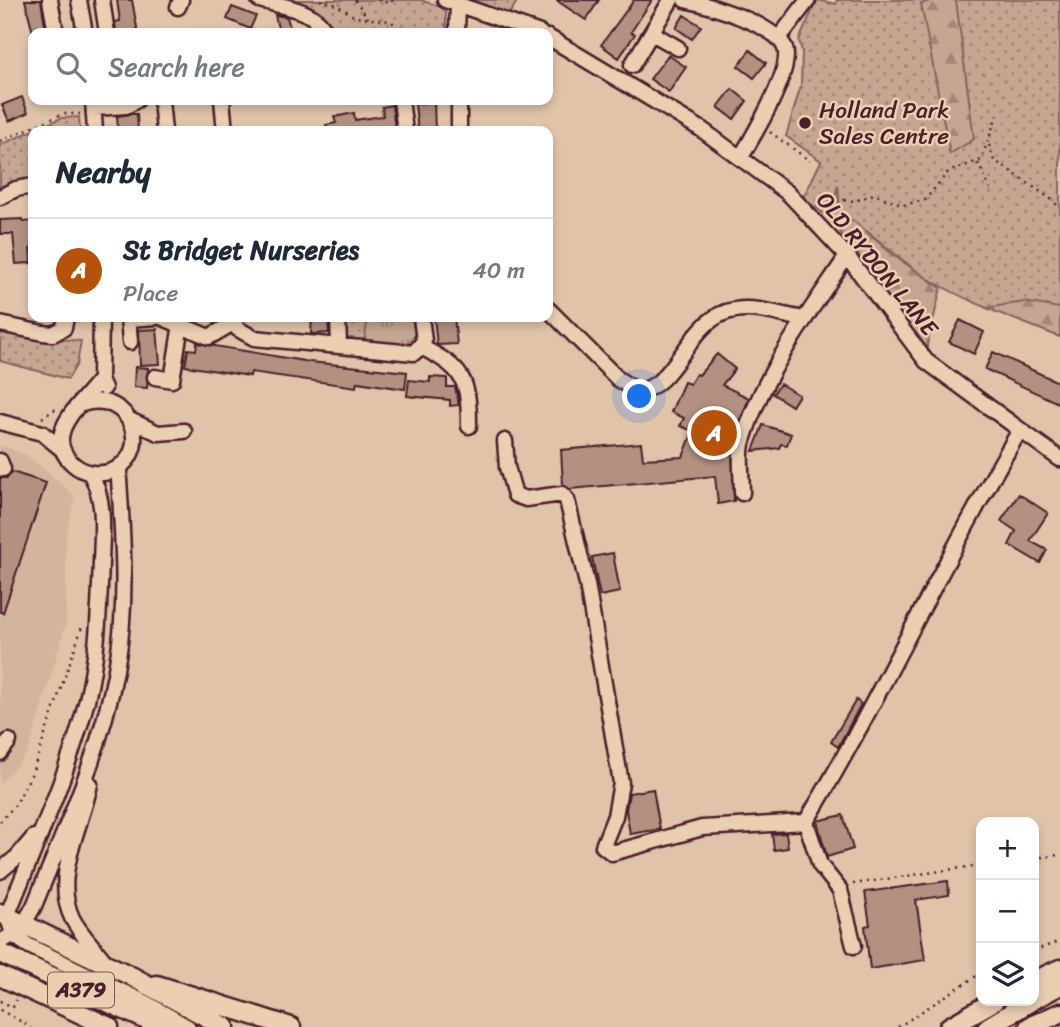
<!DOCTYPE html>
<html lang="en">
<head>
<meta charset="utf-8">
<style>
	:root { --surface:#fff; --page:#f2f2f3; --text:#1f2937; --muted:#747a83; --line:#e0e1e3; --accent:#b45309 }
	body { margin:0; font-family:Sriracha,sans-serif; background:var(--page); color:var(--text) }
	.controls { position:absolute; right:21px; bottom:21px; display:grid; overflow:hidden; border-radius:14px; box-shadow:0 4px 10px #0003 }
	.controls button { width:63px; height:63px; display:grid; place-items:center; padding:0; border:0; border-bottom:2px solid var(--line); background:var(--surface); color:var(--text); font:35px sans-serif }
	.you { position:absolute; left:640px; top:397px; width:24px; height:24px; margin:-18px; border:5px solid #fff; border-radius:50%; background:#1a73e8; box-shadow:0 0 0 10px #1a73e833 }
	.badge { display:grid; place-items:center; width:46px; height:46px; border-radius:50%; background:var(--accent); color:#fff; font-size:23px; font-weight:700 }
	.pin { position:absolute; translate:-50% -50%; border:4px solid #fff; box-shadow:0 2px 7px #0006 }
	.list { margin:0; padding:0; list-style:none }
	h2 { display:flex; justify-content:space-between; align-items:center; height:91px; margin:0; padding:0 28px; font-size:30px }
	h2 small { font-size:23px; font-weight:400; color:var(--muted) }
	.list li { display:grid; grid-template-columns:46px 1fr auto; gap:21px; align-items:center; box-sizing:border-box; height:105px; padding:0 28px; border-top:2px solid var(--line) }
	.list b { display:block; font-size:26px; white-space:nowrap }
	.list p { margin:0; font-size:23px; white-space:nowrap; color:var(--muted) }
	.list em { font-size:23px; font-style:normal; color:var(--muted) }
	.icon { flex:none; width:38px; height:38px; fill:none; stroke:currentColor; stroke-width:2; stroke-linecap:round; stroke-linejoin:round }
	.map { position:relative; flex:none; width:1060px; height:1027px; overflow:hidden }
	.search { position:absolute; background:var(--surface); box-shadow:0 4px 10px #0003; left:28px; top:28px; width:525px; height:77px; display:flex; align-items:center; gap:18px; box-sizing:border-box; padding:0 24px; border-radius:14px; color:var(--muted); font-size:26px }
	.panel { position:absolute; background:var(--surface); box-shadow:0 4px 10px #0003; left:28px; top:126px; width:525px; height:196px; border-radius:14px }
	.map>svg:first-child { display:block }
</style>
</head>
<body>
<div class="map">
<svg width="1060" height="1027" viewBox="0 0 1060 1027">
	<defs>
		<pattern id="grass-dots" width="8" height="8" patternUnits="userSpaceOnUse" patternTransform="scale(1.75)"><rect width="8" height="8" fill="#c4a691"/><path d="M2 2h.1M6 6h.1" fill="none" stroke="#a18777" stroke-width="1.8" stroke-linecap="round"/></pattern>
		<pattern id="forest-firs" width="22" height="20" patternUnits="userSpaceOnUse" patternTransform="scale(1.75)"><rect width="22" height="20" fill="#c4a691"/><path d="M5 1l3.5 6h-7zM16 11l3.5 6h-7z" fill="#a18777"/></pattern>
		<pattern id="park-tufts" width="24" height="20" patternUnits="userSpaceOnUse" patternTransform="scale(1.75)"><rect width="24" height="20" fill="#c4a691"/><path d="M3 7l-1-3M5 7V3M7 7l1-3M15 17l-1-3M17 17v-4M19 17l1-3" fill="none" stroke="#a18777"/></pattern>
	</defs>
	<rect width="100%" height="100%" fill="#e0c4a9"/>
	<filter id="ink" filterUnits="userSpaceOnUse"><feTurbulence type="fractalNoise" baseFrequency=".0143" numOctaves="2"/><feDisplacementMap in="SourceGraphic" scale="14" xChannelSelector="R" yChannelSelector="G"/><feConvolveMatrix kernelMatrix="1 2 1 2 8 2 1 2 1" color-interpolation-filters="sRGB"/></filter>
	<g filter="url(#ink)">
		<path fill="#d2b59d" d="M 0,445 L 28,456 L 75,496 L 66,535 L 66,625 L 28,752 L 0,784 Z"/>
		<path fill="url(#grass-dots)" stroke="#87625e" stroke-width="2" d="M 276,0 L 421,0 L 446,9 L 446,33 L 334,33 Z
			M 463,0 L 518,0 L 509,14 Z
			M 817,0 L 836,4 L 837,0 L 1060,0 L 1060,337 C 1015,319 969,303 927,278 C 897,259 872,230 840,215 L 838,187 L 830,218 L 803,198 L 821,161 L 786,136 L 801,85 L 802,52 L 799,40 Z
			M 79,117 L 80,131 L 33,131 L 33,178 L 14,182 L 0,190 L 0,145 L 61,118 Z
			M 342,317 L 412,317 L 415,336 L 403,347 L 342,339 Z
			M 0,330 L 35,337 L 81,341 L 77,364 L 68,379 L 0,361 Z"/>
		<path fill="url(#forest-firs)" stroke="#87625e" stroke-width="2" d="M 933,0 L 956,0 L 974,139 L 950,154 L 921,4 Z
			M 838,185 L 840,215 L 854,221 L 893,255 L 941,288 L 926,350 L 830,218 Z
			M 1024,302 L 1060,308 L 1060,337 L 986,308 Z"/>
		<path fill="url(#park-tufts)" stroke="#87625e" stroke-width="2" d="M 368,317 L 412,317 L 415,336 L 403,347 L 364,343 Z"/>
		<path fill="#b29181" stroke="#4a1f2b" stroke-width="2" d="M 25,0 L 41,0 L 46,31 L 33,33 Z
			M 117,0 L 132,0 L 138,33 L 116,33 L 115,22 L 120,21 Z
			M 556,0 L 599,0 L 586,20 Z
			M 634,0 L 652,0 L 631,32 L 635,34 L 619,58 L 601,45 Z
			M 232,7 L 256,16 L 250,29 L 227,19 Z
			M 275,15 L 287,17 L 291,31 L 279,33 Z
			M 684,15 L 701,26 L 692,39 L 676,28 Z
			M 750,50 L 766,63 L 754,78 L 738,66 Z
			M 668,55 L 686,67 L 669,92 L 650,79 Z
			M 732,89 L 747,101 L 734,119 L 718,107 Z
			M 22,97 L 28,113 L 9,121 L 2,105 Z
			M 434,102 L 435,131 L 418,131 L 415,104 Z
			M 392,105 L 395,129 L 327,131 L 326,125 L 336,123 L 334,117 L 354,113 L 355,120 L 383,116 L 382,107 Z
			M 131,114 L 137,114 L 138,131 L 118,131 L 117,116 Z
			M 23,219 L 23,222 L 33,221 L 33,248 L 30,249 L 31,263 L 16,264 L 13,234 L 0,234 L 0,220 Z
			M 312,317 L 328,317 L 329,333 L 311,334 Z
			M 434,317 L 454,317 L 457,344 L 437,345 Z
			M 960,320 L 984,332 L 974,354 L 949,342 Z
			M 157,329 L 160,364 L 140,365 L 139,330 Z
			M 197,343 L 310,362 L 407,372 L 405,389 L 357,382 L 356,387 L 251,372 L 250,376 L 185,366 L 188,349 L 196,350 Z
			M 993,352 L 1060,383 L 1060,404 L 985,369 Z
			M 717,354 L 735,369 L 722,385 L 749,398 L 732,442 L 734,501 L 718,504 L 715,476 L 570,489 L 563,485 L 561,450 L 641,443 L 643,459 L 683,457 L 693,431 L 680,426 L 684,418 L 671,412 L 684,382 L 690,384 L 696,374 L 699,375 Z
			M 135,367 L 148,368 L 147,388 L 134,387 Z
			M 430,377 L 447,378 L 447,387 L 455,387 L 459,405 L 450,406 L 450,400 L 407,396 L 409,380 L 430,382 Z
			M 780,384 L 799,395 L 792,406 L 773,394 Z
			M 763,425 L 791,434 L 787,445 L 781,444 L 779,448 L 753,451 Z
			M 12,472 L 46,483 L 3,613 L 0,612 L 0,478 L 7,478 Z
			M 1019,494 L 1048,513 L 1030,541 L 1047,550 L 1040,563 L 1009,545 L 1016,531 L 1001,521 Z
			M 613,553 L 620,592 L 600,596 L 592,557 Z
			M 856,700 L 861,704 L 838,747 L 831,742 Z
			M 653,789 L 660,829 L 630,834 L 626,810 L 629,793 Z
			M 843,815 L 853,849 L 827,857 L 817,821 Z
			M 786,833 L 788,848 L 774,850 L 772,834 Z
			M 948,881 L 949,895 L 916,900 L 925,960 L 870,969 L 865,926 L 870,925 L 865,892 Z"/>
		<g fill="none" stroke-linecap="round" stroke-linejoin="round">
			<defs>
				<path id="minor" d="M 50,0 L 56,33
					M 79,0 L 85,33
					M 102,0 L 107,33
					M 259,0 C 283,7 316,9 326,33
					M 445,0 L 540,33
					M 685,0 C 708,5 776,24 785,48 C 793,71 753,136 741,157
					M 178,7 L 181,0
					M 457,33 L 458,4
					M 652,33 L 678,48
					M 548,37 L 701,129 L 788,193 L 847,256 L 926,361 L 1060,459
					M 779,38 L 808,0
					M 632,65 L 671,0
					M 161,100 L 164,131
					M 222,100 L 225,131
					M 401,100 L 405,131
					M 459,100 L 459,131
					M 93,101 L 95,131
					M 94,108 L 126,106 L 137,100
					M 0,197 L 16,189 L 33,186
					M 548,309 L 618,379 L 637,391 C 677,389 688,316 735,310 C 758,306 782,316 805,319
					M 101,317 L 100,379 L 104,388
					M 128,317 L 130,342
					M 161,317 L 209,337 L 233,323
					M 232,317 L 238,329 L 254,338 L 414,353 L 424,341 L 421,317
					M 338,317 L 339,345
					M 128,319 L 157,317
					M 0,324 L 43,333 L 53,334 L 64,328 L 66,317
					M 421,347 C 463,368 469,379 469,426
					M 155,377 L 172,380 L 181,324
					M 82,404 C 133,388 155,457 109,472 C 97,475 83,473 73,464 C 40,434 83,403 100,379
					M 130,420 L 158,433 L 184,431
					M 0,422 L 42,433 L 63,450
					M 505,441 L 507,467 L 515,495 L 526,499 L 562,494 L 567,500 L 587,584 L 621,783 L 615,816 L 603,846 L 612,853 L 702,828 L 806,822 C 883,694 944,558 1020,430
					M 0,461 L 3,469
					M 90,473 C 106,499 102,532 101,562 C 99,608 98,655 87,700 C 68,774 35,846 7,916 L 14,936 L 29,946 L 146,1003 L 188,1027
					M 742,493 C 742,478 739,459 742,444 C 761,376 808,315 847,256
					M 0,753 L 9,741
					M 90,784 C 82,826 52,876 72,918 C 80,934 95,948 105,962
					M 806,822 L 820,865 L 840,890 L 854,946
					M 0,871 L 17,857 L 34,837
					M 0,942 C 18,933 25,923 34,906 C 65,829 101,752 116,670 C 128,606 123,542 119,479 L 121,465"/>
				<path id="major" d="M 0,913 L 131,976 L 225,1027
					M 0,953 L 162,1027
					M 0,976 L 109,1027
					M 1034,981 L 1060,969
					M 157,985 L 291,1027
					M 1034,999 L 1060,985
					M 949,1027 L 994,1001
					M 988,1027 L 1031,1001
					M 1029,1027 L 1060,1013"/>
			</defs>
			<use href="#minor" stroke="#4a1f2b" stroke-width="19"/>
			<use href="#major" stroke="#4a1f2b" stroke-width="23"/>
			<path stroke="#4a1f2b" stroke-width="2.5" stroke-dasharray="2 5" stroke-linecap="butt" d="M 320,0 L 337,5 L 355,17 L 390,21 L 395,24 L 400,33
				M 355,0 L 368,18
				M 378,0 L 388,3 L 394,0
				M 770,132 L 810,161
				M 0,141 L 62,114 L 80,114
				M 989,145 L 994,160 L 1051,199 L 1060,208
				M 978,163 L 990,189
				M 844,200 L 855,201 L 874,194 L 903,205 L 925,200 L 948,172 L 981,160 L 999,110
				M 42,418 L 57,408
				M 0,822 L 16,804 L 32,773 L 83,624
				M 1034,858 L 1060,855
				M 853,884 L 981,865
				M 1034,951 L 1060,941
				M 0,1001 L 13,1007 L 16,1000
				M 0,1010 L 31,1027
				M 898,1027 L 981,973"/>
			<use href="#minor" stroke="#eacfb1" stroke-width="14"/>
			<use href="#major" stroke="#eacfb1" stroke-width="18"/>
		</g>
	</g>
	<circle fill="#4a1f2b" stroke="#eacfb1" stroke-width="2.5" cx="805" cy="123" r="7"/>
	<g text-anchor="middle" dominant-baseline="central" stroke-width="5" stroke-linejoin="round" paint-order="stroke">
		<rect fill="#eacfb1" stroke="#7a5453" stroke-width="2" x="48" y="972.5" width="66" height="35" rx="5"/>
		<g font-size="21" font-weight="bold" fill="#4a1f2b">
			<text x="81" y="990">A379</text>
		</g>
		<g font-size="23" fill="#4a1f2b" stroke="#eacfb1" text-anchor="start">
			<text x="819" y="110">Holland Park<tspan x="819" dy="26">Sales Centre</tspan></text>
		</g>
		<g font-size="23" fill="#4a1f2b" stroke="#eacfb1">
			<text transform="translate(877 264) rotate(51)">OLD RYDON LANE</text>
		</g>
	</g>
</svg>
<div class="controls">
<button>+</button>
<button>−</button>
<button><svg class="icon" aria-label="layers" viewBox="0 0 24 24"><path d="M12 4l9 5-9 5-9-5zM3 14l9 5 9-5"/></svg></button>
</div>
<div class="you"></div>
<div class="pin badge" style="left:714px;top:433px">A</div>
<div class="search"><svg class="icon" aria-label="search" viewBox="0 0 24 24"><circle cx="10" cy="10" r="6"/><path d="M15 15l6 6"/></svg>Search here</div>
<section class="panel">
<h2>Nearby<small></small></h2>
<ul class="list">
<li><span class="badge">A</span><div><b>St Bridget Nurseries</b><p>Place</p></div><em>40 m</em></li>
</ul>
</section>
</div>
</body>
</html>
